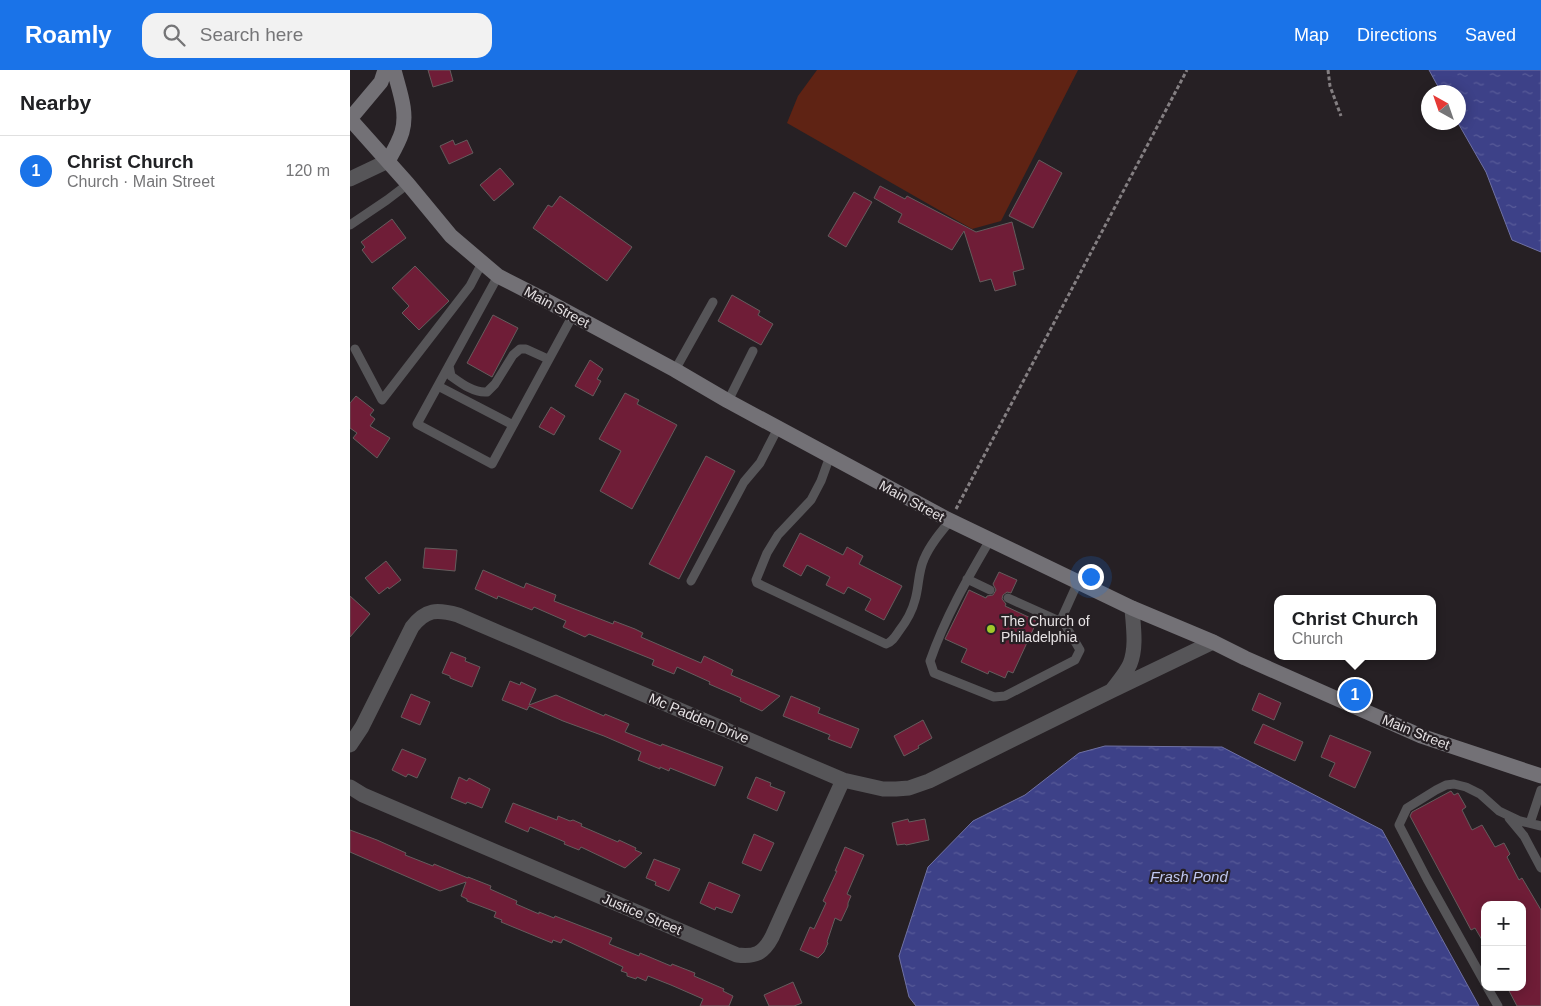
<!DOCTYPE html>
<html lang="en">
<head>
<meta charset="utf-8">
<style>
	:root { --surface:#fff; --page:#f2f2f2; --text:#202124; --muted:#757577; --line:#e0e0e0; --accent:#1a73e8 }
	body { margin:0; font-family:Helvetica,sans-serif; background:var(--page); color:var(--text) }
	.controls { position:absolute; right:15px; bottom:15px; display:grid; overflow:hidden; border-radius:10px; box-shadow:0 2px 12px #0003 }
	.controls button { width:45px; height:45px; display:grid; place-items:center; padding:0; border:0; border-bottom:1px solid var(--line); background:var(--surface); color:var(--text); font:25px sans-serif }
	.compass { position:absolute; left:1071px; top:15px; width:45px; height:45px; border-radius:50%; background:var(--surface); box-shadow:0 2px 12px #0003; rotate:320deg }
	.you { position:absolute; left:740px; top:506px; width:18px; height:18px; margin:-12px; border:4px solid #fff; border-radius:50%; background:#1a73e8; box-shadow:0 0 0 8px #1a73e833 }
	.badge { display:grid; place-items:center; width:32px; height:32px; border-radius:50%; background:var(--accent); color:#fff; font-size:16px; font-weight:700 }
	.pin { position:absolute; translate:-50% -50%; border:2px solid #fff; box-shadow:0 1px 5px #0006 }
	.popup { position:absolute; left:924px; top:525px; width:162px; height:65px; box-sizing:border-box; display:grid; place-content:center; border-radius:10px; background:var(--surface); filter:drop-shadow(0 1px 4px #0005); font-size:16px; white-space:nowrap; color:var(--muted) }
	.popup b { font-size:19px; color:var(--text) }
	.popup::after { content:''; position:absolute; left:50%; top:100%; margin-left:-10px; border:10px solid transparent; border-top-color:var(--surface) }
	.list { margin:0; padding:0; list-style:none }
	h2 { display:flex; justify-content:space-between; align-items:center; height:65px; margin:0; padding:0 20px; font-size:21px }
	h2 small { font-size:16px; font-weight:400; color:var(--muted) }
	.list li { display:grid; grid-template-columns:32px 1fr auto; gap:15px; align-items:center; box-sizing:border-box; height:70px; padding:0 20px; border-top:1px solid var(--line) }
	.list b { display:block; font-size:19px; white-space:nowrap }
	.list p { margin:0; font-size:16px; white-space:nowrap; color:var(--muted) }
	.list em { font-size:16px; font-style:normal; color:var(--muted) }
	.icon { flex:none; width:28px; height:28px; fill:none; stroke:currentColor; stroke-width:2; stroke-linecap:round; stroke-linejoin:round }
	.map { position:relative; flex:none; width:1191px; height:936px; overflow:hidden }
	header { display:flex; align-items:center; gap:30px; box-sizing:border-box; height:70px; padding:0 25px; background:var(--accent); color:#fff }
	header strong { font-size:24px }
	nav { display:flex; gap:28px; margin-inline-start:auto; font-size:18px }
	.search { width:350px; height:45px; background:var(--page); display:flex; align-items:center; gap:12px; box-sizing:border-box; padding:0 18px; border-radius:15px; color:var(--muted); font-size:19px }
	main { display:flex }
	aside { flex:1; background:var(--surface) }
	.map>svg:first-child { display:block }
</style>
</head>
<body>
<header>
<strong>Roamly</strong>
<div class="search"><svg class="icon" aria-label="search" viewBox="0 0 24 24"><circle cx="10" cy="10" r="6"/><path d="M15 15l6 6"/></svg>Search here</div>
<nav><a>Map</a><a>Directions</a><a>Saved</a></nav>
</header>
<main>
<aside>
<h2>Nearby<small></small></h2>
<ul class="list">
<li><span class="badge">1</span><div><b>Christ Church</b><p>Church · Main Street</p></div><em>120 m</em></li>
</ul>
</aside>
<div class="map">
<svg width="1191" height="936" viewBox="0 0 1191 936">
	<defs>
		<pattern id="water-ripples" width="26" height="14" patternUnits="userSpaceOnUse" patternTransform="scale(1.25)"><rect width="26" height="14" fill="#3d4188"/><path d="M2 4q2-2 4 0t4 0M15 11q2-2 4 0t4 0" fill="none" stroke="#595c99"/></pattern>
	</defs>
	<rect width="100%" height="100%" fill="#262024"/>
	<path fill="#5f2314" d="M 467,0 L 728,0 L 651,151 L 622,159 L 437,53 L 448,26 Z"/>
	<path fill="url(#water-ripples)" stroke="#6f71a3" d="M 1079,0 L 1191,0 L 1191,182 L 1162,170 L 1136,102 L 1108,53 L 1108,22 L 1091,22 Z
		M 755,676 L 872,677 L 1032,760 L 1129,936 L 566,936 L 559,927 L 549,886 L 578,797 L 623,751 L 675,725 L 729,683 Z"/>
	<path fill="#6f1d37" stroke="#655c5d" d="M 78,0 L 100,0 L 103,11 L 83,17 Z
		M 103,70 L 105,75 L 117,70 L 123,83 L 99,94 L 90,76 Z
		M 689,90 L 712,103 L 683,158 L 659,146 Z
		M 150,98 L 164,114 L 144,131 L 130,115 Z
		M 530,116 L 555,129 L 557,126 L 626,162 L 662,152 L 674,199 L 663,202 L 666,215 L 645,221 L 641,209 L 630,212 L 614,161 L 602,180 L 548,152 L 552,144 L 524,128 Z
		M 504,122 L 522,132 L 496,177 L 478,166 Z
		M 210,126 L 282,177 L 257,211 L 183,158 L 198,135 L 202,137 Z
		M 42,149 L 56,168 L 22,193 L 12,180 L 15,177 L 11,172 Z
		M 65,196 L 99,231 L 69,260 L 52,243 L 59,236 L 42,218 Z
		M 382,225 L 410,241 L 408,245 L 423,254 L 411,275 L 368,251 Z
		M 143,245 L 168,258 L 142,307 L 117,293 Z
		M 240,290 L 253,299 L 247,309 L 251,311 L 243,326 L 225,316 Z
		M 275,323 L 289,330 L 287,334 L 327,355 L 282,439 L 250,421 L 271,381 L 249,369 Z
		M 6,326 L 24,340 L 20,345 L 25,349 L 20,356 L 40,368 L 27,388 L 3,368 L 7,363 L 0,358 L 0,333 Z
		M 201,337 L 215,346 L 204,365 L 189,357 Z
		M 356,386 L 385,401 L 329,509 L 299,494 Z
		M 450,463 L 493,485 L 497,477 L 513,486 L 509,494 L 552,516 L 534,550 L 515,540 L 521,529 L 498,517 L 494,524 L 476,515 L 480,507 L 457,495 L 451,506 L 433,496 Z
		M 75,478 L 107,480 L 105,501 L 73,498 Z
		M 36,491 L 51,510 L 39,519 L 38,517 L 29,524 L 15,508 Z
		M 133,500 L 174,518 L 176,513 L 206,525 L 204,531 L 263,554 L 264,551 L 285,559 L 293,563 L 291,567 L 351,593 L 354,586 L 383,600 L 381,605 L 430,626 L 412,641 L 390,631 L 391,628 L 359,614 L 360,612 L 327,597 L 324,604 L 302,595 L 304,590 L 239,564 L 235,567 L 213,557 L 216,551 L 184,537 L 182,540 L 148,526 L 147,529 L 125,519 Z
		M 649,502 L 667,510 L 661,523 L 657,522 L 653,525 L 652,529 L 656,534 L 655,536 L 687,551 L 663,603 L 658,601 L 655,608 L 639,601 L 638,604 L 611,592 L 617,579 L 595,569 L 619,520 L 636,528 L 637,526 L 643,525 L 646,520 L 643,514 Z
		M 0,526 L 20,544 L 0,567 Z
		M 101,582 L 116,588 L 115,591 L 130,597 L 122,617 L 100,608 L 100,606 L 92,603 Z
		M 160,611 L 170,615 L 171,612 L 186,619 L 179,635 L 206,625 L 254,646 L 255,644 L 279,654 L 275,662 L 311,676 L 312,674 L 373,697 L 365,716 L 320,698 L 319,701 L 310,697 L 310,699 L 288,690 L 291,682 L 254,666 L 213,651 L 179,636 L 177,640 L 152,630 Z
		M 909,623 L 931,633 L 924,650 L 902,640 Z
		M 61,624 L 80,632 L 70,655 L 51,647 Z
		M 441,626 L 470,638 L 468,643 L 509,659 L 501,678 L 478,669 L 480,665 L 433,646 Z
		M 573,650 L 582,668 L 568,676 L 569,678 L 554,686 L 544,666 Z
		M 913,654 L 953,672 L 945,691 L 904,673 Z
		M 980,665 L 1021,682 L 1005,718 L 979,706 L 985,693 L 971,687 Z
		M 52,679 L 76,689 L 67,708 L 58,704 L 56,707 L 42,700 Z
		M 109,707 L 117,711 L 119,708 L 140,719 L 132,738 L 117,732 L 116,734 L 101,728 Z
		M 406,707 L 421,713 L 420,716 L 435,722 L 427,741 L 397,728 Z
		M 1101,721 L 1104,725 L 1108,723 L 1116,737 L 1112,740 L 1122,760 L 1132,755 L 1145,777 L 1154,773 L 1160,784 L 1157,787 L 1169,810 L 1172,808 L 1191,840 L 1191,936 L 1167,936 L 1157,917 L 1172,917 L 1172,835 L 1135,835 L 1135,875 L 1125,858 L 1121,860 L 1060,746 L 1062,742 Z
		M 163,733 L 207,750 L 208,746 L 220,751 L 223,750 L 232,754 L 231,756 L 268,772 L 269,770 L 286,778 L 285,780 L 292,783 L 275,798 L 231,777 L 229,780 L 214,774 L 215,772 L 180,757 L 178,762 L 155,752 Z
		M 558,749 L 559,752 L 575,749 L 579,770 L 556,775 L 555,774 L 547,775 L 542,753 Z
		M 0,760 L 27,770 L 56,783 L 55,785 L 83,796 L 84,794 L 118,808 L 118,807 L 141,816 L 140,819 L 167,831 L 166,834 L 189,844 L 189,842 L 204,848 L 205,846 L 262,868 L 259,874 L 289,886 L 290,883 L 321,896 L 322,894 L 345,903 L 344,906 L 374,919 L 373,921 L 383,926 L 379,936 L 350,936 L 353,929 L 321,915 L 298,906 L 296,911 L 287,907 L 286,909 L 277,906 L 277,903 L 271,901 L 273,897 L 213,869 L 211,873 L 203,870 L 202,873 L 151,852 L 152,850 L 144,847 L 146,842 L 117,831 L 117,829 L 111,826 L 116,812 L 90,821 L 0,782 Z
		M 404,764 L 424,773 L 411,801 L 392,793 Z
		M 495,777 L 514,785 L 497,824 L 501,826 L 498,833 L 498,836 L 491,851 L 485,848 L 477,872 L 478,873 L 474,882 L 468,888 L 450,880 L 460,857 L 464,859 L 476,833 L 473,831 L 487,801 L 485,801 Z
		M 304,789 L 330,799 L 319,821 L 305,815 L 306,812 L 296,808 Z
		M 359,812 L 390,825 L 382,843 L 366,837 L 365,840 L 350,833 Z
		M 443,912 L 452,933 L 444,936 L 419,936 L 414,925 Z"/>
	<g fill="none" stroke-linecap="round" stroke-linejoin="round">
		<path stroke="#847f82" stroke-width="3" stroke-dasharray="4 2.5" stroke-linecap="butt" d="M 978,0 L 980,16 L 991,46
			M 606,439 L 837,0"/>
		<path stroke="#565558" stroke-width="9" d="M 0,155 L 37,130 L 58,114
			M 148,206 L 67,354 L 142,394 L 223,245
			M 5,279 L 32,330 L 120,216 L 132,193
			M 99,296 L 101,306 C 112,314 124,323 137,322 L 145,314 L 163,285 L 170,279 L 176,279 L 198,289
			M 325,300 L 363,232
			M 88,316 L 163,355
			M 378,331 L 403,281
			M 480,386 L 471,411 L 461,430 L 428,465 L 417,483 L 406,510 L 407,513 L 536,574 C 542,572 545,567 549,561 C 556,552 562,542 565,530 C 569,517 568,502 574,489 C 580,475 590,463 600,451
			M 640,470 C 617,509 595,548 580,591 L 584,603 L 644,627 L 655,626 L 725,590 L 730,580 L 714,553 L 658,528
			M 617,509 L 640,520
			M 341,511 L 394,412 L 410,393 L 428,358
			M 710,552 L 728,512
			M 1159,748 L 1174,766 L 1191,798
			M 1180,753 L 1191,720
			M 1135,913 L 1077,809 L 1049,755 L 1057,738 L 1086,720 L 1096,715 L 1104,714 L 1116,717 L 1130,724 L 1149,741 L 1170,751 L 1191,756
			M 1137,917 L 1148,936"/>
		<path stroke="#565558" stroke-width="15" d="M 0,109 L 38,91
			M 762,620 C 768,612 776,603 780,594 C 787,577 783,555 782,538
			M 0,675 L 12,657 L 62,557 C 76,539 87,539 108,545 L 493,710 L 533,719 L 546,719 L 559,718 L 579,711 L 761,621 L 863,572
			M 0,717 L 13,725 L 387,885 C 405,887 413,884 422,867 L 493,710"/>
		<path stroke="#737176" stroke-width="15" d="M 0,49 L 58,114 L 101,166 L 148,206 L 195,230 L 325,300 L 378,331 L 597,449 L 782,538 L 863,572 L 895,588 L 1071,666 L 1191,706
			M 0,49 L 31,12 L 35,0
			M 38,91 C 43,82 49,72 52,62 C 58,42 49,20 44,0"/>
	</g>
	<circle fill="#a1c92a" stroke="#262024" stroke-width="2" cx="641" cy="559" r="5"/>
	<g text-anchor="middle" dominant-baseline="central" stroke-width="4.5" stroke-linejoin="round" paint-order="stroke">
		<g font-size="14" fill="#e5e1e3" stroke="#262024">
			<text transform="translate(207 237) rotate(28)">Main Street</text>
			<text transform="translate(562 431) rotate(28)">Main Street</text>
			<text transform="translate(349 648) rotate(23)">Mc Padden Drive</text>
			<text transform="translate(1066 662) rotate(22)">Main Street</text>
			<text transform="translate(292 844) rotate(23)">Justice Street</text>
		</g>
		<g font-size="14" fill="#e5e1e3" stroke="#262024" text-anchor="start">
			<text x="651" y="551">The Church of<tspan x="651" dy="16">Philadelphia</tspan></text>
		</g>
		<g font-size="15" font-style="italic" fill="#c0c8f1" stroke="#262024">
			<text x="839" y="806">Frash Pond</text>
		</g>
	</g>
</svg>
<div class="controls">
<button>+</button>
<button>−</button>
</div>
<svg class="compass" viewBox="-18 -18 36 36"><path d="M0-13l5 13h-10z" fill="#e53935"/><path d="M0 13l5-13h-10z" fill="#757577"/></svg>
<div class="you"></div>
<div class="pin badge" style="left:1005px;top:625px">1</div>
<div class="popup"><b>Christ Church</b>Church</div>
</div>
</main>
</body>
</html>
